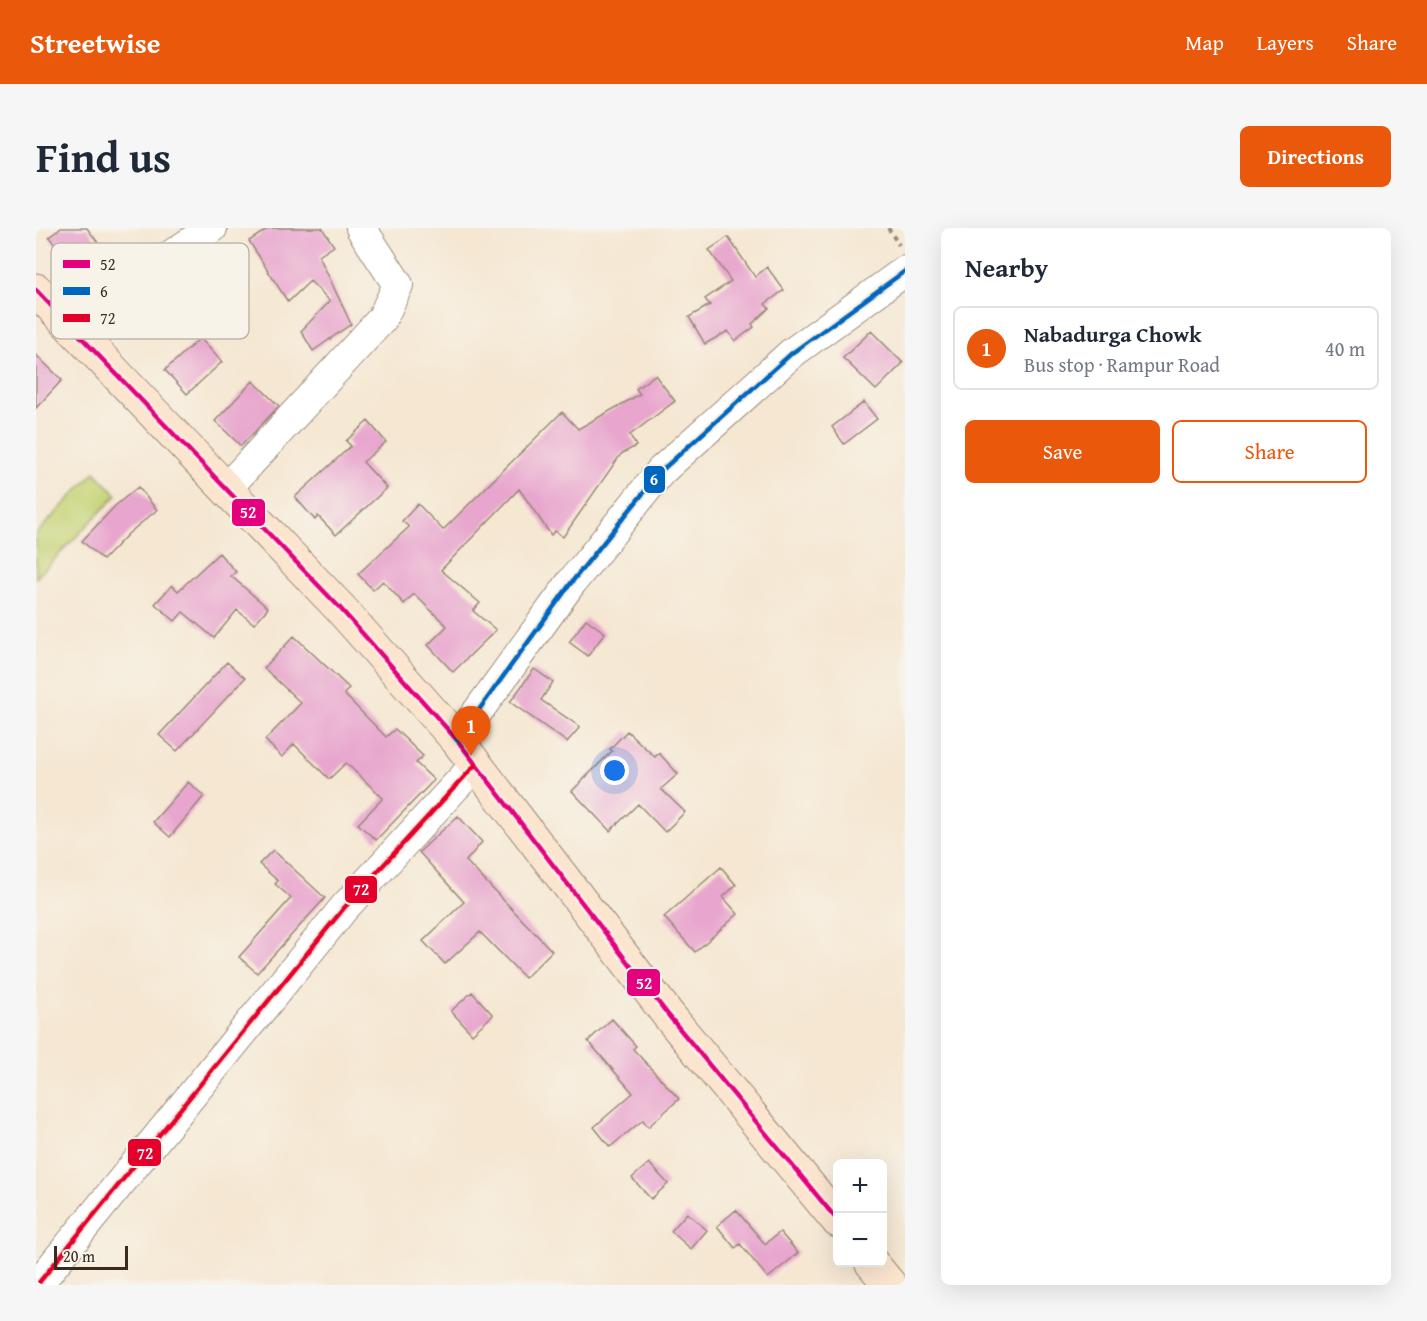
<!DOCTYPE html>
<html lang="en">
<head>
<meta charset="utf-8">
<style>
	:root { --surface:#fff; --page:#f6f6f7; --text:#1f2937; --muted:#747a83; --line:#e0e1e3; --accent:#ea580c }
	body { margin:0; font-family:"Gentium Book Plus",serif; background:var(--page); color:var(--text) }
	.controls { position:absolute; right:18px; bottom:18px; display:grid; overflow:hidden; border-radius:9px; box-shadow:0 6px 24px #0002 }
	.controls button { width:54px; height:54px; display:grid; place-items:center; padding:0; border:0; border-bottom:2px solid var(--line); background:var(--surface); color:var(--text); font:30px sans-serif }
	.scale { position:absolute; left:18px; bottom:15px; width:74px; box-sizing:border-box; padding-left:6px; border:3px solid #3b2a1e; border-top:0; font-size:16px; line-height:21px; white-space:nowrap; color:#3b2a1e; -webkit-text-stroke:4px #f7f3e8; paint-order:stroke }
	.you { position:absolute; left:579px; top:543px; width:21px; height:21px; margin:-15px; border:4px solid #fff; border-radius:50%; background:#1a73e8; box-shadow:0 0 0 9px #1a73e833 }
	.badge { display:grid; place-items:center; width:39px; height:39px; border-radius:50%; background:var(--accent); color:#fff; font-size:20px; font-weight:700 }
	.pin { position:absolute; translate:-50% -50px; filter:drop-shadow(0 2px 3px #0008) }
	.pin::after { content:''; position:absolute; top:32px; width:21px; height:18px; background:inherit; clip-path:polygon(0 0,100% 0,50% 100%) }
	.list { margin:0; padding:0; list-style:none }
	h2 { display:flex; justify-content:space-between; align-items:center; height:78px; margin:0; padding:0 24px; font-size:26px }
	h2 small { font-size:20px; font-weight:400; color:var(--muted) }
	.list li { display:grid; grid-template-columns:39px 1fr auto; gap:18px; align-items:center; box-sizing:border-box; height:84px; margin:0 12px 12px; padding:0 12px; border:2px solid var(--line); border-radius:9px }
	.list b { display:block; font-size:22px; white-space:nowrap }
	.list p { margin:0; font-size:20px; white-space:nowrap; color:var(--muted) }
	.list em { font-size:20px; font-style:normal; color:var(--muted) }
	.actions { display:flex; gap:12px; padding:18px 24px }
	.actions a { flex:1; padding:14px 0; border:2px solid var(--accent); border-radius:9px; text-align:center; font-size:21px; color:var(--accent) }
	.actions .main { background:var(--accent); color:#fff }
	.map { position:relative; flex:none; width:869px; height:1057px; overflow:hidden; border-radius:9px }
	header { display:flex; align-items:center; gap:36px; box-sizing:border-box; height:84px; padding:0 30px; background:var(--accent); color:#fff }
	header strong { font-size:28px }
	nav { display:flex; gap:33px; margin-inline-start:auto; font-size:21px }
	.intro { display:flex; align-items:center; justify-content:space-between; box-sizing:border-box; height:144px; padding:0 36px }
	h1 { margin:0; font-size:42px }
	.button { padding:15px 27px; border-radius:9px; background:var(--accent); color:#fff; font-size:21px; font-weight:700 }
	main { display:flex; gap:36px; padding:0 36px }
	aside { flex:1; background:var(--surface); border-radius:9px; box-shadow:0 6px 24px #0002 }
	.map>svg:first-child { display:block }
</style>
</head>
<body>
<header>
<strong>Streetwise</strong>
<nav><a>Map</a><a>Layers</a><a>Share</a></nav>
</header>
<div class="intro"><h1>Find us</h1><a class="button">Directions</a></div>
<main>
<div class="map">
<svg width="869" height="1057" viewBox="0 0 869 1057">
	<rect width="100%" height="100%" fill="#f7f3e8"/>
	<filter id="ink" filterUnits="userSpaceOnUse"><feTurbulence type="fractalNoise" baseFrequency=".0167" numOctaves="2"/><feDisplacementMap in="SourceGraphic" scale="12" xChannelSelector="R" yChannelSelector="G"/><feConvolveMatrix kernelMatrix="1 2 1 2 8 2 1 2 1" color-interpolation-filters="sRGB"/></filter>
	<filter id="wash" filterUnits="userSpaceOnUse"><feTurbulence type="fractalNoise" baseFrequency=".008" numOctaves="4" result="noise"/><feDisplacementMap in="SourceGraphic" scale="24" xChannelSelector="R" yChannelSelector="G"/><feGaussianBlur stdDeviation="1.35" result="paint"/><feColorMatrix in="noise" values="0 0 0 0 0 0 0 0 0 0 0 0 0 0 0 0 0 1.4 0 .05"/><feComposite in="paint" operator="in"/></filter>
	<g filter="url(#wash)">
		<rect width="100%" height="100%" fill="#f5e7d2"/>
		<path fill="#c5d375" stroke="#807e4a" stroke-width="1.5" d="M 59,244 L 81,267 L 0,350 L 0,306 Z"/>
		<g id="blocks">
			<path fill="#e8a5ce" d="M 25,0 L 51,0 L 86,47 L 59,70 L 13,9 Z
				M 233,0 L 286,0 L 298,18 L 283,28 L 315,96 L 277,123 L 265,103 L 294,73 L 274,53 L 252,74 L 213,13 Z
				M 692,9 L 719,49 L 731,39 L 748,62 L 729,76 L 733,80 L 716,96 L 718,99 L 699,113 L 692,103 L 669,116 L 653,89 L 674,77 L 669,71 L 695,53 L 673,22 Z
				M 835,103 L 867,135 L 840,162 L 807,130 Z
				M 164,110 L 186,134 L 151,166 L 129,142 Z
				M 0,127 L 26,152 L 0,180 Z
				M 619,147 L 639,173 L 594,207 L 600,218 L 585,226 L 527,309 L 519,303 L 515,307 L 483,261 L 405,342 L 444,375 L 437,383 L 460,402 L 417,444 L 392,417 L 411,398 L 378,366 L 368,376 L 347,353 L 337,362 L 322,346 L 373,299 L 366,293 L 382,276 L 407,302 L 526,184 L 542,201 L 604,166 L 600,161 Z
				M 217,153 L 243,178 L 205,218 L 179,193 Z
				M 828,174 L 841,191 L 808,216 L 796,199 Z
				M 332,193 L 350,214 L 327,234 L 351,260 L 300,307 L 282,288 L 279,292 L 259,269 L 315,218 L 310,213 Z
				M 102,259 L 121,282 L 93,305 L 67,332 L 46,313 L 79,278 Z
				M 183,325 L 200,344 L 195,348 L 232,380 L 218,396 L 201,382 L 178,410 L 147,384 L 139,393 L 119,376 L 136,357 L 142,363 Z
				M 550,391 L 569,405 L 552,428 L 533,414 Z
				M 258,408 L 313,460 L 308,466 L 350,509 L 359,501 L 387,528 L 380,535 L 398,552 L 340,612 L 322,596 L 347,570 L 310,535 L 293,551 L 258,516 L 246,529 L 229,512 L 265,475 L 228,440 Z
				M 191,434 L 209,450 L 141,523 L 123,507 Z
				M 498,441 L 517,454 L 505,472 L 544,499 L 531,514 L 474,474 Z
				M 591,503 L 619,529 L 623,525 L 642,546 L 625,561 L 649,584 L 629,604 L 602,576 L 574,603 L 536,563 L 576,523 L 574,521 Z
				M 152,554 L 168,568 L 134,609 L 117,594 Z
				M 422,588 L 446,614 L 430,633 L 516,723 L 489,750 L 444,704 L 409,736 L 387,713 L 428,674 L 383,624 Z
				M 237,622 L 289,670 L 221,745 L 203,729 L 255,670 L 239,656 L 242,653 L 223,636 Z
				M 685,639 L 700,657 L 687,669 L 702,686 L 659,724 L 628,689 Z
				M 436,764 L 457,787 L 436,806 L 415,783 Z
				M 576,791 L 600,818 L 597,821 L 643,871 L 612,899 L 607,892 L 574,919 L 558,899 L 597,865 L 552,813 Z
				M 613,935 L 632,956 L 615,971 L 596,950 Z
				M 700,982 L 729,1016 L 744,1004 L 762,1025 L 732,1050 L 704,1016 L 699,1020 L 681,998 Z
				M 651,985 L 671,1002 L 655,1021 L 635,1003 Z"/>
		</g>
	</g>
	<g filter="url(#ink)">
		<use href="#blocks" fill-opacity="0" stroke="#988878" stroke-width="1.5"/>
		<g fill="none" stroke-linecap="round" stroke-linejoin="round">
			<defs>
				<path id="minor" d="M 43,107 L 134,28 L 176,0
					M 190,261 L 346,91 L 362,57 L 325,0
					M 421,512 L 535,355 L 625,243 L 756,125 L 869,43
					M 1,1057 L 308,680 L 440,536"/>
				<path id="secondary" d="M 0,62 L 304,380 L 421,512 L 633,788 L 802,993
					M 835,1034 L 854,1057"/>
			</defs>
			<use href="#minor" stroke="#988878" stroke-width="32"/>
			<use href="#secondary" stroke="#988878" stroke-width="35"/>
			<path stroke="#988878" stroke-width="4" stroke-dasharray="4.5 4.5" stroke-linecap="butt" d="M 852,0 L 863,17"/>
			<use href="#minor" stroke="#fff" stroke-width="30"/>
			<use href="#secondary" stroke="#fbe5cf" stroke-width="33"/>
			<defs>
				<path id="bus-1" d="M 0,62 L 304,380 L 421,512 L 633,788 L 802,993"/>
				<path id="bus-2" d="M 421,512 L 535,355 L 625,243 L 756,125 L 869,43"/>
				<path id="bus-3" d="M 1,1057 L 308,680 L 440,536"/>
			</defs>
			<use href="#bus-1" stroke="#f7f3e8" stroke-width="9"/>
			<use href="#bus-2" stroke="#f7f3e8" stroke-width="9"/>
			<use href="#bus-3" stroke="#f7f3e8" stroke-width="9"/>
			<use href="#bus-1" stroke="#e5007d" stroke-width="4.5"/>
			<use href="#bus-2" stroke="#0065bd" stroke-width="4.5"/>
			<use href="#bus-3" stroke="#e4002b" stroke-width="4.5"/>
		</g>
	</g>
	<rect x="15" y="15" width="198" height="96" rx="9" fill="#f7f3e8" stroke="#bfb7ab" stroke-width="1.5"/>
	<rect x="27" y="32" width="27" height="8" fill="#e5007d"/>
	<rect x="27" y="59" width="27" height="8" fill="#0065bd"/>
	<rect x="27" y="86" width="27" height="8" fill="#e4002b"/>
	<g font-size="16" fill="#3b2a1e">
		<text x="64" y="42">52</text>
		<text x="64" y="69">6</text>
		<text x="64" y="96">72</text>
	</g>
	<g stroke="#f7f3e8" stroke-width="2">
		<rect x="607" y="237" width="23" height="29" rx="6" fill="#0065bd"/>
		<rect x="195" y="270" width="35" height="29" rx="6" fill="#e5007d"/>
		<rect x="308" y="647" width="34" height="29" rx="6" fill="#e4002b"/>
		<rect x="590" y="740" width="35" height="29" rx="6" fill="#e5007d"/>
		<rect x="91" y="910" width="35" height="29" rx="6" fill="#e4002b"/>
	</g>
	<g font-size="16" text-anchor="middle" font-weight="bold" fill="#fff">
		<text x="618" y="257">6</text>
		<text x="212" y="290">52</text>
		<text x="325" y="667">72</text>
		<text x="608" y="761">52</text>
		<text x="109" y="931">72</text>
	</g>
</svg>
<div class="controls">
<button>+</button>
<button>−</button>
</div>
<div class="scale">20 m</div>
<div class="you"></div>
<div class="pin badge" style="left:435px;top:528px">1</div>
</div>
<aside>
<h2>Nearby<small></small></h2>
<ul class="list">
<li><span class="badge">1</span><div><b>Nabadurga Chowk</b><p>Bus stop · Rampur Road</p></div><em>40 m</em></li>
</ul>
<div class="actions"><a class="main">Save</a><a>Share</a></div>
</aside>
</main>
</body>
</html>
